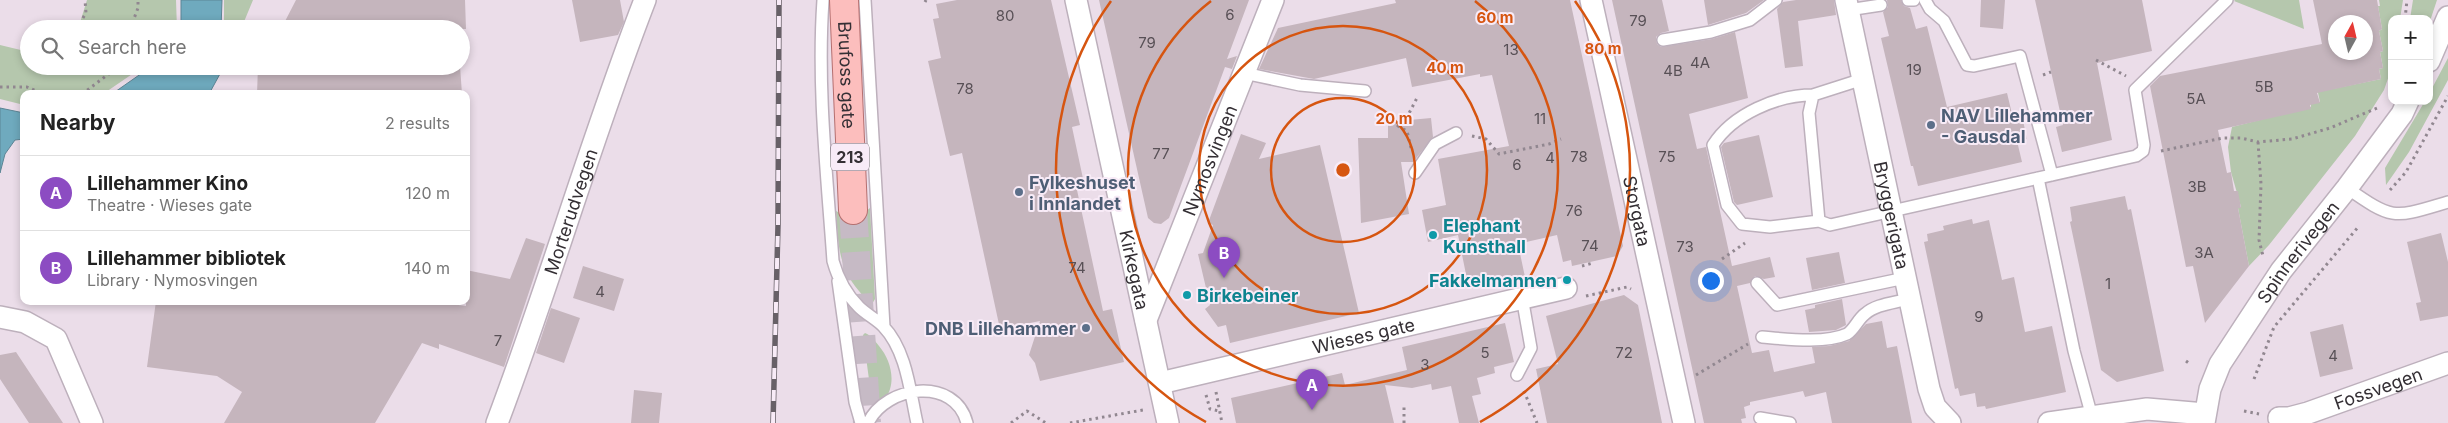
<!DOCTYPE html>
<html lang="en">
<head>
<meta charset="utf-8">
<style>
	:root { --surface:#fff; --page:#f6f6f6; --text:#222; --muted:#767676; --line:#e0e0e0; --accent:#8c4cc2 }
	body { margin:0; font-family:Inter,sans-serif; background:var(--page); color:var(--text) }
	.controls { position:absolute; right:15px; top:15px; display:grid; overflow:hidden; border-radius:10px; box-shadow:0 2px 8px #0003 }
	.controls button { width:45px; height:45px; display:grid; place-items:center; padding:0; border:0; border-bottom:1px solid var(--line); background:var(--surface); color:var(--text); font:25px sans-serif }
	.compass { position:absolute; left:2328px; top:15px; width:45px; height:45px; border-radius:50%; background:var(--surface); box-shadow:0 2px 8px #0003; rotate:8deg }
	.you { position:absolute; left:1710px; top:280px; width:18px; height:18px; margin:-12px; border:4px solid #fff; border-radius:50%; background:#1a73e8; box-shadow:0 0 0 8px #1a73e833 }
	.badge { display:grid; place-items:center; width:32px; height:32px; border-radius:50%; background:var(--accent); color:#fff; font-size:16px; font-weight:700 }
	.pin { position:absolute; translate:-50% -41px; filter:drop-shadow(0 1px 2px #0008) }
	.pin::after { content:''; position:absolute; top:26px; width:18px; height:15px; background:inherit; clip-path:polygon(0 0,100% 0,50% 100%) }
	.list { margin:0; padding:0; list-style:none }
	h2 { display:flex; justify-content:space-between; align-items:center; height:65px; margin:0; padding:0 20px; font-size:21px }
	h2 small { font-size:16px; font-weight:400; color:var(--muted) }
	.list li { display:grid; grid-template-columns:32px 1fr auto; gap:15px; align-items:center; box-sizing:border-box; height:75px; padding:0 20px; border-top:1px solid var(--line) }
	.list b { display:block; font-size:19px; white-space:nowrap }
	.list p { margin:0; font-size:16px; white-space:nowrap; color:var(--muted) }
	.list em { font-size:16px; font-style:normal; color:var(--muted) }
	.icon { flex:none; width:28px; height:28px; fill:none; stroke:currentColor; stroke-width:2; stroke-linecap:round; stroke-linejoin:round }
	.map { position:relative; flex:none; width:2448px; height:423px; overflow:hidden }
	.search { position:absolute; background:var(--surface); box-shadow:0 2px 8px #0003; left:20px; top:20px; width:450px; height:55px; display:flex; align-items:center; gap:12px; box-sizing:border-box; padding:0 18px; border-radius:28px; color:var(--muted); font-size:19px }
	.panel { position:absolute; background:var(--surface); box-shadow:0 2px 8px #0003; left:20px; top:90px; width:450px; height:215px; border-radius:10px }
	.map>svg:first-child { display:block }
</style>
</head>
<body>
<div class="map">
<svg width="2448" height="423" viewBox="0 0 2448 423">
	<rect width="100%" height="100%" fill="#ebdde9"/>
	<path fill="#b5c7ad" d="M 87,0 L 176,0 L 177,29 L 78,29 Z
		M 224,0 L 253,0 L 241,29 L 224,29 Z
		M 2235,0 L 2299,0 L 2304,29 L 2234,1 Z
		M 2379,0 L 2403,0 L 2400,19 L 2392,19 L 2392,67 L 2384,90 L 2355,136 L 2269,245 L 2249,266 L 2238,208 L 2241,207 L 2231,172 L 2228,147 L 2232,127 L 2311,107 L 2311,103 L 2320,102 L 2312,65 L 2332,89 L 2381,79 L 2379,69 L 2383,68 L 2380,52 L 2383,51 L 2379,31 L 2382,29 L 2378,6 L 2380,6 Z
		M 2413,0 L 2437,0 L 2429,24 L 2429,19 L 2410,19 Z
		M 0,45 L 29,52 L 29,66 L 144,66 L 103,94 L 24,94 L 24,105 L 0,99 Z
		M 2448,58 L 2448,80 L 2409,152 L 2386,185 L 2385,168 L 2425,101 L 2429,101 L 2429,94 Z
		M 870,208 L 875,299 L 872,304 C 867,301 863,296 859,291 C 838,267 838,242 836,211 C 846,217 862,216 870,208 Z
		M 865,333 C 871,335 875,341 879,346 C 891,360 897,383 885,399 C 882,403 876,406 873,409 L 863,335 Z"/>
	<path fill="#6faabe" stroke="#5d8595" d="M 181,0 L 222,0 L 221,29 L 181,29 Z
		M 152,66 L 221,66 L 221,72 L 209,94 L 112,94 Z
		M 0,108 L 24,113 L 24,139 L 15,140 L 5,154 L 0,173 Z"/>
	<path fill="#c5b5bd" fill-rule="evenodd" d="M 296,0 L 465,0 L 466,29 L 281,29 Z
		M 572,0 L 620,0 L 624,22 L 618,35 L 580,42 Z
		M 957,0 L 1051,0 L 1080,125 L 1072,127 L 1085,188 L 1077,190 L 1103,311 L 1112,309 L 1124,362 L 1040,381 L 1035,363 L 1029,355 L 1040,321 L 1000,329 L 962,153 L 950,156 L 928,61 L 941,58 L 933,19 L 939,18 L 936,4 Z
		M 1099,0 L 1249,0 L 1227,59 L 1237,56 L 1232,69 L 1225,67 L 1169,218 L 1161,224 L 1154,223 L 1148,218 Z
		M 1395,0 L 1570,0 L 1623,246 L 1617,256 L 1572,266 L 1571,260 L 1563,262 L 1557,235 L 1518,244 L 1525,277 L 1469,289 L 1458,235 L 1428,242 L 1422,210 L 1446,205 L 1438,159 L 1509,146 L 1492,75 L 1480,77 L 1480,74 L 1412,87 L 1406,58 L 1314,79 L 1259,69 L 1278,28 L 1396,3 Z
		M 1612,0 L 1662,0 L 1669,31 L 1661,33 L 1656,37 L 1657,44 L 1661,47 L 1712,39 L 1735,32 L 1748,98 L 1689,114 L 1697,149 L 1706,147 L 1732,266 L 1770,257 L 1775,277 L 1764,279 L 1755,276 L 1750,283 L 1737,286 L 1752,353 L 1769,350 L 1774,372 L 1815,363 L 1812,347 L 1829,346 L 1849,341 L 1866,324 L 1882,321 L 1887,348 L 1897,346 L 1912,423 L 1832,423 L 1826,392 L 1805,397 L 1803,391 L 1750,402 L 1750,405 L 1744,407 L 1746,418 L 1741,419 L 1742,423 L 1704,423 Z
		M 1704,0 L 1764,0 L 1746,13 L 1708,25 Z
		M 1796,0 L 1834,0 L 1836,15 L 1798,21 L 1803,66 L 1785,68 L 1777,9 L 1783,2 Z
		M 1887,0 L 1901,0 L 1904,6 L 1910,8 L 1916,29 L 1927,26 L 1947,107 L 2007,93 L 2013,118 L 2022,116 L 2027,139 L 2017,141 L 2022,162 L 1918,186 L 1913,166 L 1911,166 L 1881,38 L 1889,36 L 1883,12 L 1888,7 Z
		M 1981,0 L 2005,0 L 2003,29 L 1980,27 Z
		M 2035,0 L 2142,0 L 2152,51 L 2097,63 L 2112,140 L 2062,152 L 2056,127 L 2063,125 Z
		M 2313,0 L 2377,0 L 2382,29 L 2379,31 L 2383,51 L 2380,52 L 2383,68 L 2379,69 L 2381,79 L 2317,93 L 2320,103 L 2310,105 L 2311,109 L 2218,130 L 2227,173 L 2231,172 L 2234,191 L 2238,191 L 2241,208 L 2238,208 L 2249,266 L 2205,323 L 2193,266 L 2186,267 L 2150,86 L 2160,76 L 2322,44 ZM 2336,22 L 2366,22 L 2366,52 L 2336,52 Z
		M 258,66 L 460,66 L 462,94 L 257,94 Z
		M 1431,118 L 1433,137 L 1413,162 L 1401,162 L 1409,214 L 1361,223 L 1358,138 L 1388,138 L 1388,122 Z
		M 1241,134 L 1266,143 L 1259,159 L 1320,145 L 1359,313 L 1230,343 L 1226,325 L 1218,327 L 1205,309 L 1210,305 L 1198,254 L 1203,253 L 1213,225 L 1208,223 Z
		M 1759,135 L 1773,197 L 1737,205 L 1734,202 L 1721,147 L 1724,143 Z
		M 2125,196 L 2128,210 L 2131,209 L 2164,371 L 2117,382 L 2101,370 L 2070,222 L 2072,221 L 2070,207 Z
		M 1972,219 L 1973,224 L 1989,220 L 2002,280 L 2014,277 L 2025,332 L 2052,326 L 2066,392 L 1986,409 L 1985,406 L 1977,407 L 1975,393 L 1960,396 L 1958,388 L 1955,389 L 1924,242 L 1928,241 L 1927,234 L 1944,230 L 1943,226 Z
		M 2441,233 L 2448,262 L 2448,316 L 2420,321 L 2416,303 L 2421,302 L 2407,242 Z
		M 526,238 L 545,244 L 504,367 L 439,344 L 439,349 L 422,343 L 375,423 L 224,423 L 242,392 L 217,376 L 147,367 L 156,301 L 429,301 L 466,306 L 466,270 L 510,279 Z
		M 1839,252 L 1845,283 L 1812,290 L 1806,258 Z
		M 583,266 L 624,279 L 614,311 L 573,298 Z
		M 1624,295 L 1638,305 L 1662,423 L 1547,423 L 1536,369 L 1558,364 L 1546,316 Z
		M 1842,299 L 1846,325 L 1836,330 L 1809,332 L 1805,310 L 1815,308 L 1815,305 Z
		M 551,308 L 580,318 L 564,363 L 536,353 Z
		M 1505,323 L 1514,362 L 1494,367 L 1495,373 L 1477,378 L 1481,394 L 1472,396 L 1479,423 L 1459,423 L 1451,386 L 1432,390 L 1431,384 L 1412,388 L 1385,385 L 1394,423 L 1236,423 L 1231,398 L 1342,373 L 1345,385 L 1407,370 L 1402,347 Z
		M 2343,324 L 2353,369 L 2320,377 L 2310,332 Z
		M 16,352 L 63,423 L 29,423 L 0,379 L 0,355 Z
		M 634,390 L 662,393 L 659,423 L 631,423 Z"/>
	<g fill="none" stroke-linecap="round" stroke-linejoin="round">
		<path stroke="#c6bac5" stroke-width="28" stroke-dasharray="28 14" stroke-linecap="butt" d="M 853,210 L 867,423"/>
		<defs>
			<path id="lane" d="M 823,0 C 817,87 827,175 833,261 C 838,279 846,294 859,307 C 866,314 876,319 883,326 C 907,351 910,392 917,423
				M 865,0 L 884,327
				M 1908,0 L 1914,0
				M 1925,0 L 1930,9 L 1944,21 L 1967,65 L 1974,66 L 2020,56 L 2052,175
				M 1848,10 L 1881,5
				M 1663,40 L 1711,32 L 1750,20 L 1776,0
				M 1244,73 L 1300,85 L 1365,91
				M 1863,79 L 1813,95 L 1809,113 L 1819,221 L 1830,225 L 2136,156 L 2143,151 L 2144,145 L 2135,90 L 2227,0
				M 1813,95 C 1777,95 1733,114 1713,145 L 1727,205 L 1742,224 L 1770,227 L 1819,221
				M 1415,173 L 1435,144 L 1456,133
				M 2038,178 L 2074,351 L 2092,417
				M 2347,188 C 2394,221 2394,218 2448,202
				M 838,281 L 855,402 L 861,423
				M 1757,283 L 1777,305 L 1905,278
				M 1762,337 C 1786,339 1825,344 1847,334 C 1854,330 1858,319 1865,314 C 1876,304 1894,303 1908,299
				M 1517,375 L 1531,348 L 1522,297
				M 1760,418 L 1790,423
				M 868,423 C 886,385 955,376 967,423"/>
			<g id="street">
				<path id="s1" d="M 1076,0 L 1168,423"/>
				<path id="s2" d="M 1591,0 L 1684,423"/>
				<path id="s3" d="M 1846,0 L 1929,389 L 1935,407 L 1950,423"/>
				<path d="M 2429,61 L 2448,17"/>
				<path d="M 0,317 L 25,322 L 56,339 L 92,423"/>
				<path id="s4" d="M 1146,320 L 1273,0"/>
				<path id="s5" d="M 1160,383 L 1566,288"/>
				<path id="s6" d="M 2279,418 L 2289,418 L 2308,413 L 2448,363"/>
				<path id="s7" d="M 497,423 C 550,283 591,139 645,0"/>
				<path d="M 2049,423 L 2147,409 L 2205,414"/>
				<path id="s8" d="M 2204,423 L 2210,389 L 2220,364 L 2281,271 L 2347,188 L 2402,114 L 2408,101"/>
			</g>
			<g id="primary">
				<path id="s9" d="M 844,0 L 853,210"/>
			</g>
		</defs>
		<use href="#lane" stroke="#bdb0bc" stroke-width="14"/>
		<use href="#street" stroke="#bdb0bc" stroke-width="24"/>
		<use href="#primary" stroke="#b57070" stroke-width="30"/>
		<path stroke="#918790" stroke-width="3" stroke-dasharray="2.5 4" stroke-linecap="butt" d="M 925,2 L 926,0
			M 2405,19 L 2407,0
			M 76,29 L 86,13 L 85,0
			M 130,29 L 138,8 L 138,0
			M 2096,60 L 2126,76
			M 2043,75 L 2051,72
			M 0,87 L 27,87 L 43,94
			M 82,94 L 114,70 L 115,66
			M 1472,136 L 1486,139 L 1499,154 L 1549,144 L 1561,139
			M 2258,142 L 2261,184 L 2259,240 L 2263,256
			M 1411,148 L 1407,131 L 1398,126 L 1406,119 L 1418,96
			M 2161,151 L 2223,138 L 2241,138 L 2258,142 L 2292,139 L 2330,128 L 2377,108
			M 2390,190 L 2406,172 L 2448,96
			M 1722,259 L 1745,243
			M 1582,266 L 1593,263
			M 1586,296 L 1627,287 L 1631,289
			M 2186,361 L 2190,364
			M 1696,375 L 1748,344
			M 2254,379 L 2274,327 L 2359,226
			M 1524,391 L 1537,423
			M 1216,392 L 1222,423
			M 1206,395 L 1210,409 L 1219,411
			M 2244,411 L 2259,414
			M 1011,423 L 1027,411 L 1046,423
			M 1070,423 L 1143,410
			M 1404,423 L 1404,405"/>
		<use href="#lane" stroke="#fff" stroke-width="11"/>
		<use href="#street" stroke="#fff" stroke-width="21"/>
		<use href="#primary" stroke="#fcbebd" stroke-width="28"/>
		<defs>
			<path id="rail" d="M 773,423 L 778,225 L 779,0"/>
		</defs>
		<use href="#rail" stroke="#676067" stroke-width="5.5"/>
		<use href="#rail" stroke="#f8ebf7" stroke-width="4" stroke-dasharray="11" stroke-linecap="butt"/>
	</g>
	<g fill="none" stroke="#d65510" stroke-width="2.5">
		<circle cx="1343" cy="170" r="72"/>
		<circle cx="1343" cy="170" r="144"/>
		<path d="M1475 1A215 215 0 1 1 1211 1"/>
		<path d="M1206 422A287 287 0 0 1 1111 1M1575 1A287 287 0 0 1 1480 422"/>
	</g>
	<g fill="#5c6f8a" stroke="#f8ebf7" stroke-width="2">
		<circle cx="1931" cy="125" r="5"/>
		<circle cx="1019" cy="192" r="5"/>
		<circle cx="1086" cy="328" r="5"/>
	</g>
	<g fill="#0f9aa8" stroke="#f8ebf7" stroke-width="2">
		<circle cx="1433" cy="235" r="5"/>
		<circle cx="1567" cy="280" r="5"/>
		<circle cx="1187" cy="295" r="5"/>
	</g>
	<g text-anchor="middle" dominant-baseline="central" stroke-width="4" stroke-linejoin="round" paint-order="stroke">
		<g font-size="15" fill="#585056">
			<text x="1230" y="14">6</text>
			<text x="1005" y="15">80</text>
			<text x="1638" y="20">79</text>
			<text x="1147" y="42">79</text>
			<text x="1511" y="49">13</text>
			<text x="1700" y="62">4A</text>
			<text x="1914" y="69">19</text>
			<text x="1673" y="70">4B</text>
			<text x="2264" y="86">5B</text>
			<text x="965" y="88">78</text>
			<text x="2196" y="98">5A</text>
			<text x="1540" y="118">11</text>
			<text x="1161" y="153">77</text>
			<text x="1579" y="156">78</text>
			<text x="1667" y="156">75</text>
			<text x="1550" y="157">4</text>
			<text x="1517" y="164">6</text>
			<text x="2197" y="186">3B</text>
			<text x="1574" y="210">76</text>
			<text x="1590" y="245">74</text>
			<text x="1685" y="246">73</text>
			<text x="2204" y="252">3A</text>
			<text x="1077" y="267">74</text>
			<text x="2108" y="283">1</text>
			<text x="600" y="291">4</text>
			<text x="1979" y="316">9</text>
			<text x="498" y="340">7</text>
			<text x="1485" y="352">5</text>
			<text x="1624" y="352">72</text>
			<text x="2333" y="355">4</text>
			<text x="1425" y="364">3</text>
		</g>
		<rect fill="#f8ebf7" stroke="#6f676e" stroke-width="1" x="831" y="143.5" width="38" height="27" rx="4"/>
		<g font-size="16" font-weight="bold" fill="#342f34">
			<text x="850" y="157">213</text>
		</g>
		<g font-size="18" fill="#342f34" stroke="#f8ebf7">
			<text stroke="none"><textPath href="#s9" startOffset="75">Brufoss gate</textPath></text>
			<text stroke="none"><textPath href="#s4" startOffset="172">Nymosvingen</textPath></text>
			<text stroke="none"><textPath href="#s7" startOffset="224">Morterudvegen</textPath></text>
			<text stroke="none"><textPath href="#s2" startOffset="216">Storgata</textPath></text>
			<text stroke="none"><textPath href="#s3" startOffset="220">Bryggerigata</textPath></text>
			<text stroke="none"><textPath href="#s8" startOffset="198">Spinnerivegen</textPath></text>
			<text stroke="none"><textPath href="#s1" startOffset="276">Kirkegata</textPath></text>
			<text stroke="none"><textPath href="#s5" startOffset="209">Wieses gate</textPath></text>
			<text stroke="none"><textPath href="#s6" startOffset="104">Fossvegen</textPath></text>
		</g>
		<g font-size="18" font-weight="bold" fill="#4e5e75" stroke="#f8ebf7" text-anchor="start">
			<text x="1941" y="115">NAV Lillehammer<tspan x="1941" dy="21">- Gausdal</tspan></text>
			<text x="1029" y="182">Fylkeshuset<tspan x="1029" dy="21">i Innlandet</tspan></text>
			<text x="1076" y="328" text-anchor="end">DNB Lillehammer</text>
		</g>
		<g font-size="18" font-weight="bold" fill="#0d838f" stroke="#f8ebf7" text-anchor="start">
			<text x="1443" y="225">Elephant<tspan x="1443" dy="21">Kunsthall</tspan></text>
			<text x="1557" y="280" text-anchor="end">Fakkelmannen</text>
			<text x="1197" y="295">Birkebeiner</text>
		</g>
	</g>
	<circle cx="1343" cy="170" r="8" fill="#d65510" stroke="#f8ebf7" stroke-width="2.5"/>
	<g font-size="15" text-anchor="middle" font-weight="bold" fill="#d65510" stroke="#f8ebf7" stroke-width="4" stroke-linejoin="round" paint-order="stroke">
		<text x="1495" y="23">60 m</text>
		<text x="1603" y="54">80 m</text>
		<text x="1445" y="73">40 m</text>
		<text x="1394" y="124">20 m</text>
	</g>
</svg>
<div class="controls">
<button>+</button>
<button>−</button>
</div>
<svg class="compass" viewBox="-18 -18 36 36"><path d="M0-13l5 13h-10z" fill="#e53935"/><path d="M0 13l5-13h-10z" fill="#767676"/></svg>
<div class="you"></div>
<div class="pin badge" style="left:1312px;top:410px">A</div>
<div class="pin badge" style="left:1224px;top:278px">B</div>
<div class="search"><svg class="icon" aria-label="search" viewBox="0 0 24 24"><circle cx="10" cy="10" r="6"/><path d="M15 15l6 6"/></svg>Search here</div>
<section class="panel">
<h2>Nearby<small>2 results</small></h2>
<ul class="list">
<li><span class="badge">A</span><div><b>Lillehammer Kino</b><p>Theatre · Wieses gate</p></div><em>120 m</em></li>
<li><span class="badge">B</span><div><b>Lillehammer bibliotek</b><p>Library · Nymosvingen</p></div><em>140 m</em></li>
</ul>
</section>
</div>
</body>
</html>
